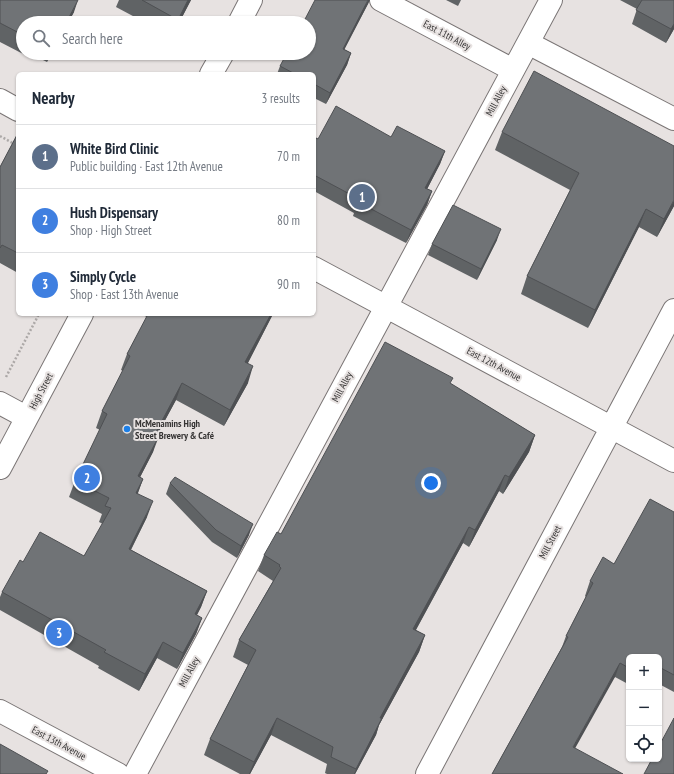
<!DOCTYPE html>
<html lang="en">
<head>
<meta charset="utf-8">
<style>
	:root { --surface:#fff; --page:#f6f6f7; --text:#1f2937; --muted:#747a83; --line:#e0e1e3; --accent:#1a73e8 }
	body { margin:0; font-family:"PT Sans Narrow",sans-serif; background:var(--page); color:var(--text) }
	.controls { position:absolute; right:12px; bottom:12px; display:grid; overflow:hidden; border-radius:6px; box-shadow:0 1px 3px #0004 }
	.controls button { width:36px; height:36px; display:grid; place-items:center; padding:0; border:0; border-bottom:1px solid var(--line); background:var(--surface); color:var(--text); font:20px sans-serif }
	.you { position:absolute; left:431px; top:483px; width:14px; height:14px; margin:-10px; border:3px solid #fff; border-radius:50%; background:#1a73e8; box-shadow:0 0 0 6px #1a73e833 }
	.badge { display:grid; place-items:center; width:26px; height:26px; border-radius:50%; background:var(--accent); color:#fff; font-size:13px; font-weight:700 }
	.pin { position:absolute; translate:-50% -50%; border:2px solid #fff; box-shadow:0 1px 4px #0006 }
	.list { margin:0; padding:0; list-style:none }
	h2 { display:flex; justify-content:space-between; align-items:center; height:52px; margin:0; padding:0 16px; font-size:17px }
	h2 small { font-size:13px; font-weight:400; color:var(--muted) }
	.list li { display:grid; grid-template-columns:26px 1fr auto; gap:12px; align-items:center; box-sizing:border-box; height:64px; padding:0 16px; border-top:1px solid var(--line) }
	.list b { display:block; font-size:15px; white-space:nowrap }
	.list p { margin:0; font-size:13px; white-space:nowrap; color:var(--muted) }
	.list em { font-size:13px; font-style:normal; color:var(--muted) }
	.icon { flex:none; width:22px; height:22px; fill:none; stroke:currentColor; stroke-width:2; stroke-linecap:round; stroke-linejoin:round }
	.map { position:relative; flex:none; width:674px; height:774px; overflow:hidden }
	.search { position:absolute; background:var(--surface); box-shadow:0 1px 3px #0004; left:16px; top:16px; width:300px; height:44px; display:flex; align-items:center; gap:10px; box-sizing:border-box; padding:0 14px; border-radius:22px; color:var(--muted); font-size:15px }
	.panel { position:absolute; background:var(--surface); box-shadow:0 1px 3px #0004; left:16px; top:72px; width:300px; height:244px; border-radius:6px }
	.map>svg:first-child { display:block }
</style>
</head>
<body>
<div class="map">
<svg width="674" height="774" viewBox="0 0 674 774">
	<rect width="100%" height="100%" fill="#e7e2e1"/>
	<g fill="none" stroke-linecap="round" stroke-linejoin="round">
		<defs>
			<path id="minor" d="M 381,0 L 513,70
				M 239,23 L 251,0
				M 528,43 L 674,119
				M 211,74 L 223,53
				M 0,100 L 18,110
				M 314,268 L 674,461
				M 0,403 L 26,417
				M 0,468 L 82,314
				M 135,774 L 551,0
				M 427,774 L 674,310"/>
			<path id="major" d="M 0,711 L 118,774"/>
		</defs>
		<use href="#minor" stroke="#7a7575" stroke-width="24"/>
		<use href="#major" stroke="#7a7575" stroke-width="24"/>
		<path stroke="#aca8a7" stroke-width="2.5" stroke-dasharray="2 2" stroke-linecap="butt" d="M 0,136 L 18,146
			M 6,377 L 39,314"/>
		<use href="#minor" stroke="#fff" stroke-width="22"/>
		<use href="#major" stroke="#fff" stroke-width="22"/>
	</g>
	<path fill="#606365" d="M 0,0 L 74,12 L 68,23 L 23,23 L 23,53 L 52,53 L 47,62 L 31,54 L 29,57 L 0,42 Z
		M 119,0 L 191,0 L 179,23 L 146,23 L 116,7 Z
		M 446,0 L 461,0 L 458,6 Z
		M 620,0 L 674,0 L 674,29 L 666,43 L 632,24 L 637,9 Z
		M 369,2 L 344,49 L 351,53 L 347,65 L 326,104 L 314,98 L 314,74 L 277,74 L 280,66 Z
		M 502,132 L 674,206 L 657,237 L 639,227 L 588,328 L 521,294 L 527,276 L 570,190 L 495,150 Z
		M 18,133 L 18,273 L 0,263 L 0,167 Z
		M 314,137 L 318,139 L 391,137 L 445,151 L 440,164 L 427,189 L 432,191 L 427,205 L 406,243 L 353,216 L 354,213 L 314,191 Z
		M 497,240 L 477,280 L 428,255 L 432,244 Z
		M 143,314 L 273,314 L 248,363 L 248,383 L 224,426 L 176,400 L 157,435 L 153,452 L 140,477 L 143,479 L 138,493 L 147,517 L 131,550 L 207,591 L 201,607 L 197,615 L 202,618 L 196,634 L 177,669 L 157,658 L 139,691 L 98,668 L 99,666 L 0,610 L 0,597 L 2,592 L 23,562 L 84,556 L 103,524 L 99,522 L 102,514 L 69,497 L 75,481 L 100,430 L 96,428 L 102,411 L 123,371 L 121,370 L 127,354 L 147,317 L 142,315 Z
		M 451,384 L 535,435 L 529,452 L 503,494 L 499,491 L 469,547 L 463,543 L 416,630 L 425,635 L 419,652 L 379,725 L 376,735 L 355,774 L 327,774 L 325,773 L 327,764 L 271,735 L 250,774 L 240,774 L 204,755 L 210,739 L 248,665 L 233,657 L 239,640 L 273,581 L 258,571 L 264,555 L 281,534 Z
		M 170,483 L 249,535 L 237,558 L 212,542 L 166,494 Z
		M 674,512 L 674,692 L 659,684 L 659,657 L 629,657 L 629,681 L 628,684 L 615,677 L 492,774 L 562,647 L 566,636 L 586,597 L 585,596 L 590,581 L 614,564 Z"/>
	<path fill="#4e5053" d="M 78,0 L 74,12 L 68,23 L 66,23 Z
		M 188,0 L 191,0 L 179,23 L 177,23 Z
		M 368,0 L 370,0 L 369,2 L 339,60 L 343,49 Z
		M 674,24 L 674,29 L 666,43 L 671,29 Z
		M 51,53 L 52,53 L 47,62 Z
		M 351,53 L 347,65 L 326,104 L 330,93 Z
		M 445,151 L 440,164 L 421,201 L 425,188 Z
		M 432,191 L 427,205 L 406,243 L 411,230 Z
		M 674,200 L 674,206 L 657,237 L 664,219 Z
		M 646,209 L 639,227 L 588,328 L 595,310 Z
		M 501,229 L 497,240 L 477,280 L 481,269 Z
		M 271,314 L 273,314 L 240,378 L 245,362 Z
		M 253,366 L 248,383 L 224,426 L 230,410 Z
		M 182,383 L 176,400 L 149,450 L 155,434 Z
		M 535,435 L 529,452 L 503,494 L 509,477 Z
		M 159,436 L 153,452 L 132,493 L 138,476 Z
		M 505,475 L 499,491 L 469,547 L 475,530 Z
		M 143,479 L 137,495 L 136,493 Z
		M 153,501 L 147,517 L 123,565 L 129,549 Z
		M 253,524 L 249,535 L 237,558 L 241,546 Z
		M 469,527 L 463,543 L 407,646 L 413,629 Z
		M 207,591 L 201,607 L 189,630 L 195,614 Z
		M 202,618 L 196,634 L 177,669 L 183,653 Z
		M 425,635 L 419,652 L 379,725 L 376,735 L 355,774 L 354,774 L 380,718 Z
		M 163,642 L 157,658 L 139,691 L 145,674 Z
		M 620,663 L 615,677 L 568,761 L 573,747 Z
		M 277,718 L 271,735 L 250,774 L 249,774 L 254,762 Z"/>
	<path fill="#707376" stroke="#4e5053" d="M 0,0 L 78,0 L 66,23 L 23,23 L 23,35 L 0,23 Z
		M 142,0 L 188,0 L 178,20 Z
		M 315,0 L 368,0 L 343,49 L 351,53 L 330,93 L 314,84 L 314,74 L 295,74 L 280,66 L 287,53 L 309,53 L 309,23 L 303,23 Z
		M 642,0 L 674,0 L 674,24 L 671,29 L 636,10 Z
		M 534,71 L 674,146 L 674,200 L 664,219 L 646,209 L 595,310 L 527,276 L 579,173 L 502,132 Z
		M 336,106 L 391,137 L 397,126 L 445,151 L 425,188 L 432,191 L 411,230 L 358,202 L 359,199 L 314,175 L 314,137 L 318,139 Z
		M 18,133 L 18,253 L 2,245 L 0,248 L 0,167 Z
		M 453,205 L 501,229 L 481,269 L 432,244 Z
		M 148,314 L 271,314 L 245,362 L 253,366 L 230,410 L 182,383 L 155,434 L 159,436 L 138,476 L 143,479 L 136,493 L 153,501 L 129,549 L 207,591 L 195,614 L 202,618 L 183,653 L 163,642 L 145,674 L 104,652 L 106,650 L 2,592 L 20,560 L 23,562 L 40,532 L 84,556 L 111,508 L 105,506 L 109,498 L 75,481 L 107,414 L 102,411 L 130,356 L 127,354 Z
		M 385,342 L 453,378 L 450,383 L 535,435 L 509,477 L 505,475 L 475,530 L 469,527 L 413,629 L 425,635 L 380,718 L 382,718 L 356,769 L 331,757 L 333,747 L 277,718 L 254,762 L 210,739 L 256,650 L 239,640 L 281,568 L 279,566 L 280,565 L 264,555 L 277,532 L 281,534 Z
		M 175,477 L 253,524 L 241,546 L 216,530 L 170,483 Z
		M 650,499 L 674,512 L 674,675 L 659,667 L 659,657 L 629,657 L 629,668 L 620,663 L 573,747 L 623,774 L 492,774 L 568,637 L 566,636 L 593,583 L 590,581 L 603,557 L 614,564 Z
		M 674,718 L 674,774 L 644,774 L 652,759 L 659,759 L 659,746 Z
		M 0,744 L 48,771 L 46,774 L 0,774 Z"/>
	<circle fill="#1c7fe7" stroke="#e7e2e1" stroke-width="1.5" cx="127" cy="429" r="4"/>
	<g text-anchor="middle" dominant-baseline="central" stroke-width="4" stroke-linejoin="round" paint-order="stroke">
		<g font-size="10" fill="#363434" stroke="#e7e2e1">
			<text transform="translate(447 35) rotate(28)">East 11th Alley</text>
			<text transform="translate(496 101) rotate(-62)">Mill Alley</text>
			<text transform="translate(494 364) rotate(28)">East 12th Avenue</text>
			<text transform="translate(342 387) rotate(-62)">Mill Alley</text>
			<text transform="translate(41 391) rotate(-62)">High Street</text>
			<text transform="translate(550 542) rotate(-62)">Mill Street</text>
			<text transform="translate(189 672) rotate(-62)">Mill Alley</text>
			<text transform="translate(59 743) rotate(28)">East 13th Avenue</text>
		</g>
		<g font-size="10" font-weight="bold" fill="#363434" stroke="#e7e2e1" text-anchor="start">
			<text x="135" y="423">McMenamins High<tspan x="135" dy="12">Street Brewery &amp; Café</tspan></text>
		</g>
	</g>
</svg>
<div class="controls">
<button>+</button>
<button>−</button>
<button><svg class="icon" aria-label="locate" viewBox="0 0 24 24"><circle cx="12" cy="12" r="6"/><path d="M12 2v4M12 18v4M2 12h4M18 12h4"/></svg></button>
</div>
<div class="you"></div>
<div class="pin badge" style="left:362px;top:197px;background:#5c6f8a">1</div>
<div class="pin badge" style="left:87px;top:478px;background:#3f7fe0">2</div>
<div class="pin badge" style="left:59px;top:633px;background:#3f7fe0">3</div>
<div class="search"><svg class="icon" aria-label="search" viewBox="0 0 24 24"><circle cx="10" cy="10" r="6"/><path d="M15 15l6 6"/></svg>Search here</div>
<section class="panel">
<h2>Nearby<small>3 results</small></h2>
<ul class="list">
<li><span class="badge" style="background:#5c6f8a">1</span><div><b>White Bird Clinic</b><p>Public building · East 12th Avenue</p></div><em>70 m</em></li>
<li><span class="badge" style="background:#3f7fe0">2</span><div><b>Hush Dispensary</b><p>Shop · High Street</p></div><em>80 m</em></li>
<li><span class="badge" style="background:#3f7fe0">3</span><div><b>Simply Cycle</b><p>Shop · East 13th Avenue</p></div><em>90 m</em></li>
</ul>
</section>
</div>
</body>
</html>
